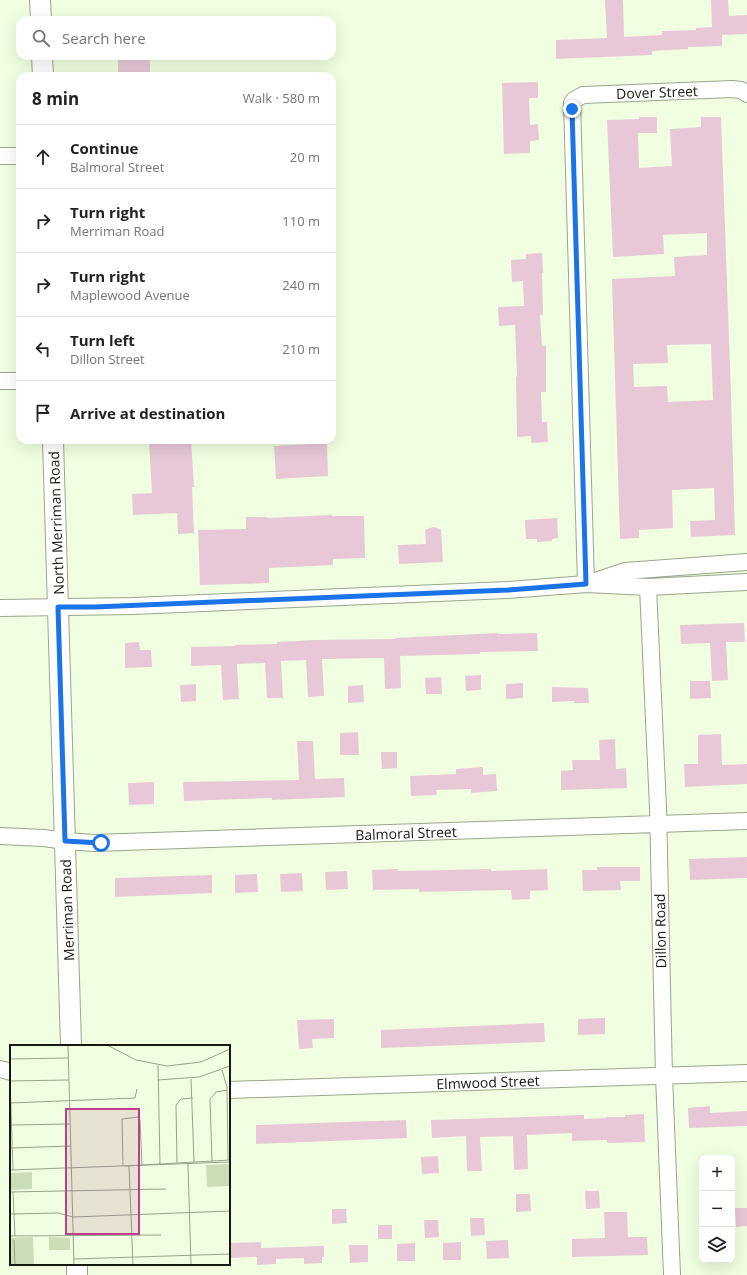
<!DOCTYPE html>
<html lang="en">
<head>
<meta charset="utf-8">
<style>
	:root { --surface:#fff; --page:#f2f2f2; --text:#202124; --muted:#757577; --line:#e0e0e0 }
	body { margin:0; font-family:"Open Sans",sans-serif; background:var(--page); color:var(--text) }
	.controls { position:absolute; right:12px; bottom:12px; display:grid; overflow:hidden; border-radius:8px; box-shadow:0 4px 16px #0002 }
	.controls button { width:36px; height:36px; display:grid; place-items:center; padding:0; border:0; border-bottom:1px solid var(--line); background:var(--surface); color:var(--text); font:20px sans-serif }
	.stop { position:absolute; width:12px; height:12px; margin:-9px; border:3px solid #1a73e8; border-radius:50%; background:#fff }
	.stop.end { background:#1a73e8; border-color:#fff; box-shadow:0 1px 4px #0008 }
	.list { margin:0; padding:0; list-style:none }
	h2 { display:flex; justify-content:space-between; align-items:center; height:52px; margin:0; padding:0 16px; font-size:17px }
	h2 small { font-size:13px; font-weight:400; color:var(--muted) }
	.list li { display:grid; grid-template-columns:26px 1fr auto; gap:12px; align-items:center; box-sizing:border-box; height:64px; padding:0 16px; border-top:1px solid var(--line) }
	.list b { display:block; font-size:15px; white-space:nowrap }
	.list p { margin:0; font-size:13px; white-space:nowrap; color:var(--muted) }
	.list em { font-size:13px; font-style:normal; color:var(--muted) }
	.icon { flex:none; width:22px; height:22px; fill:none; stroke:currentColor; stroke-width:2; stroke-linecap:round; stroke-linejoin:round }
	.map { position:relative; flex:none; width:747px; height:1275px; overflow:hidden }
	.search { position:absolute; background:var(--surface); box-shadow:0 4px 16px #0002; left:16px; top:16px; width:320px; height:44px; display:flex; align-items:center; gap:10px; box-sizing:border-box; padding:0 14px; border-radius:12px; color:var(--muted); font-size:15px }
	.panel { position:absolute; background:var(--surface); box-shadow:0 4px 16px #0002; left:16px; top:72px; width:320px; height:372px; border-radius:12px }
	.map>svg:first-child { display:block }
</style>
</head>
<body>
<div class="map">
<svg width="747" height="1275" viewBox="0 0 747 1275">
	<rect width="100%" height="100%" fill="#f0ffe1"/>
	<path fill="#e8c8d7" fill-rule="evenodd" d="M 605,0 L 623,0 L 624,37 L 662,35 L 662,31 L 696,30 L 696,28 L 712,27 L 711,0 L 728,0 L 729,16 L 747,15 L 747,34 L 722,35 L 722,46 L 688,47 L 688,49 L 652,51 L 652,55 L 556,59 L 556,40 L 607,38 Z
		M 118,56 L 150,56 L 150,76 L 118,76 Z
		M 538,82 L 538,98 L 529,98 L 530,125 L 538,124 L 539,140 L 530,141 L 530,153 L 504,154 L 502,83 Z
		M 639,117 L 657,117 L 657,133 L 638,133 L 639,168 L 672,166 L 670,129 L 701,127 L 701,117 L 721,117 L 731,394 L 735,535 L 691,537 L 690,521 L 715,520 L 714,488 L 672,490 L 673,528 L 639,530 L 639,538 L 620,539 L 612,279 L 675,276 L 674,257 L 707,255 L 707,233 L 663,235 L 664,254 L 613,257 L 607,120 L 639,119 ZM 711,344 L 713,400 L 668,402 L 667,386 L 634,387 L 633,364 L 668,363 L 667,345 Z
		M 542,253 L 543,273 L 542,273 L 543,315 L 540,315 L 542,346 L 546,346 L 546,392 L 541,392 L 542,422 L 547,422 L 548,442 L 531,443 L 531,436 L 517,437 L 516,377 L 517,377 L 515,325 L 499,326 L 498,307 L 524,306 L 523,281 L 512,282 L 511,260 L 526,259 L 526,254 Z
		M 162,440 L 191,440 L 194,487 L 192,487 L 194,533 L 178,534 L 177,513 L 133,515 L 132,494 L 152,493 L 149,441 Z
		M 327,443 L 328,476 L 276,479 L 274,446 Z
		M 332,515 L 332,516 L 364,516 L 365,558 L 333,559 L 333,565 L 269,568 L 269,583 L 200,585 L 198,530 L 246,529 L 246,517 L 267,517 L 267,518 Z
		M 557,518 L 558,538 L 552,539 L 552,541 L 537,542 L 537,539 L 526,539 L 525,520 Z
		M 433,527 L 441,529 L 443,562 L 399,564 L 398,545 L 426,544 L 425,530 Z
		M 744,623 L 745,642 L 726,642 L 728,680 L 712,681 L 710,643 L 681,644 L 680,625 Z
		M 498,633 L 498,634 L 537,633 L 538,651 L 480,652 L 480,654 L 400,656 L 401,688 L 385,689 L 384,658 L 322,659 L 324,696 L 308,697 L 306,660 L 281,661 L 283,698 L 267,698 L 265,663 L 237,664 L 239,699 L 223,700 L 221,665 L 191,666 L 191,647 L 235,646 L 235,645 L 277,644 L 277,642 L 316,640 L 395,639 L 395,638 Z
		M 139,642 L 140,650 L 151,650 L 152,667 L 125,668 L 125,643 Z
		M 481,675 L 481,690 L 466,691 L 465,676 Z
		M 441,677 L 442,694 L 426,694 L 425,678 Z
		M 690,681 L 710,681 L 711,698 L 690,699 Z
		M 523,683 L 523,698 L 506,699 L 506,684 Z
		M 196,684 L 196,701 L 181,702 L 180,685 Z
		M 363,685 L 364,702 L 348,703 L 348,686 Z
		M 552,687 L 588,688 L 589,703 L 574,703 L 574,701 L 552,702 Z
		M 358,732 L 359,755 L 340,755 L 340,733 Z
		M 721,734 L 722,765 L 747,764 L 747,784 L 685,787 L 684,764 L 698,764 L 698,735 Z
		M 615,739 L 616,769 L 626,768 L 627,788 L 561,790 L 561,771 L 573,770 L 572,760 L 600,760 L 599,740 Z
		M 297,741 L 313,741 L 315,779 L 344,778 L 345,797 L 272,800 L 272,798 L 184,801 L 183,782 L 299,780 Z
		M 381,752 L 397,752 L 397,768 L 382,769 Z
		M 483,767 L 483,775 L 496,774 L 497,791 L 471,793 L 471,789 L 436,790 L 437,795 L 411,796 L 410,776 L 456,774 L 456,769 Z
		M 154,782 L 154,804 L 129,805 L 128,783 Z
		M 747,857 L 747,878 L 690,880 L 689,859 Z
		M 597,867 L 640,867 L 640,881 L 620,881 L 621,890 L 583,891 L 582,870 L 597,870 Z
		M 398,869 L 398,871 L 491,869 L 491,871 L 547,869 L 548,890 L 530,891 L 530,899 L 512,900 L 511,890 L 419,892 L 419,889 L 373,890 L 372,870 Z
		M 347,871 L 348,889 L 326,890 L 325,872 Z
		M 302,873 L 303,891 L 281,892 L 280,874 Z
		M 257,874 L 258,892 L 235,893 L 235,875 Z
		M 212,875 L 212,893 L 115,897 L 115,878 Z
		M 605,1018 L 605,1034 L 578,1035 L 578,1019 Z
		M 334,1019 L 334,1038 L 312,1039 L 313,1048 L 299,1049 L 297,1020 Z
		M 544,1023 L 545,1042 L 381,1048 L 381,1030 Z
		M 710,1106 L 710,1113 L 747,1111 L 747,1126 L 689,1128 L 688,1108 Z
		M 644,1114 L 645,1142 L 607,1143 L 607,1140 L 572,1141 L 572,1133 L 527,1135 L 528,1169 L 514,1170 L 513,1136 L 480,1137 L 482,1171 L 467,1171 L 466,1136 L 432,1138 L 431,1120 L 584,1115 L 584,1119 L 606,1118 L 606,1117 L 625,1117 L 625,1115 Z
		M 406,1120 L 407,1138 L 256,1144 L 256,1125 Z
		M 438,1156 L 439,1173 L 422,1174 L 421,1157 Z
		M 585,1191 L 599,1191 L 600,1208 L 586,1209 Z
		M 516,1194 L 530,1194 L 531,1211 L 516,1212 Z
		M 735,1208 L 747,1208 L 747,1226 L 736,1227 Z
		M 332,1209 L 346,1209 L 347,1223 L 332,1224 Z
		M 604,1212 L 627,1212 L 628,1237 L 647,1237 L 648,1255 L 572,1257 L 572,1239 L 605,1238 Z
		M 470,1218 L 484,1218 L 485,1235 L 471,1236 Z
		M 424,1220 L 438,1220 L 439,1237 L 425,1238 Z
		M 378,1225 L 392,1225 L 392,1239 L 378,1239 Z
		M 508,1240 L 509,1258 L 487,1259 L 486,1241 Z
		M 261,1242 L 261,1248 L 324,1246 L 324,1257 L 322,1257 L 322,1263 L 304,1264 L 304,1258 L 276,1259 L 276,1264 L 257,1265 L 257,1257 L 229,1258 L 229,1243 Z
		M 461,1242 L 461,1260 L 443,1260 L 443,1243 Z
		M 415,1243 L 415,1261 L 397,1261 L 397,1244 Z
		M 349,1245 L 368,1245 L 368,1262 L 350,1263 Z"/>
	<g fill="none" stroke-linecap="round" stroke-linejoin="round">
		<defs>
			<path id="minor" d="M 0,156 L 20,156
				M 0,381 L 20,381
				M 595,581 L 625,571 L 747,562
				M 586,584 L 572,103 L 574,100 L 583,95 L 732,89 L 741,90 L 747,94
				M 648,587 L 658,808 L 664,1076 L 672,1275
				M 0,608 L 133,606 L 508,590 L 586,584 L 648,587 L 747,582
				M 0,836 L 44,838 L 65,841 L 94,843 L 747,821
				M 0,1069 L 11,1072
				M 229,1090 L 747,1073"/>
			<path id="major" d="M 40,0 L 41,20
				M 42,56 L 43,76
				M 53,440 L 71,1046
				M 77,1264 L 77,1275"/>
		</defs>
		<use href="#minor" stroke="#99a68b" stroke-width="18"/>
		<use href="#major" stroke="#99a68b" stroke-width="22"/>
		<use href="#minor" stroke="#fff" stroke-width="16"/>
		<use href="#major" stroke="#fff" stroke-width="20"/>
	</g>
	<g fill="none" stroke-linecap="round" stroke-linejoin="round">
		<path stroke="#1a73e8" stroke-width="5" d="M 101,843 L 65,841 L 58,607 L 95,607 L 508,590 L 586,584 L 572,109"/>
	</g>
	<g text-anchor="middle" dominant-baseline="central" stroke-width="3" stroke-linejoin="round" paint-order="stroke">
		<g font-size="14" fill="#15190f" stroke="#fff">
			<text transform="translate(657 92) rotate(-2)">Dover Street</text>
			<text transform="translate(56 523) rotate(-92)">North Merriman Road</text>
			<text transform="translate(406 833) rotate(-2)">Balmoral Street</text>
			<text transform="translate(67 910) rotate(-92)">Merriman Road</text>
			<text transform="translate(660 931) rotate(-91)">Dillon Road</text>
			<text transform="translate(488 1082) rotate(-2)">Elmwood Street</text>
		</g>
	</g>
	<g transform="translate(10 1045)">
		<rect width="220" height="220" fill="#f0ffe1"/>
		<path d="M 220,119 L 220,141 L 197,142 L 196,120 ZM 22,127 L 22,144 L 0,145 L 0,128 ZM 23,192 L 24,220 L 0,220 L 0,193 ZM 39,192 L 60,193 L 60,205 L 39,205 Z" fill="#ccdeb8"/>
		<path fill="none" stroke="#98a38d" stroke-width="1" d="M 58,0 L 64,220M 97,0 L 126,15 L 157,21 L 191,17 L 220,4M 0,14 L 58,13M 148,20 L 150,119M 212,25 L 217,42 L 218,115M 0,34 L 3,125M 181,34 L 184,117M 148,35 L 189,32 L 220,21M 0,36 L 59,35M 0,58 L 125,53 L 127,44M 1,80 L 60,79M 0,103 L 61,101M 202,117 L 200,54 L 206,47 L 217,45M 167,118 L 166,60 L 171,54 L 183,53M 178,119 L 181,220M 113,121 L 112,74 L 128,72 L 130,75 L 132,121M 115,121 L 220,115M 119,121 L 123,220M 0,125 L 220,117M 0,147 L 156,144M 3,147 L 5,191M 0,169 L 48,168 L 63,172 L 220,166M 0,191 L 151,190M 4,195 L 5,220M 64,214 L 220,209"/>
		<path fill="#be3e89" fill-opacity="0.15" stroke="#be3e89" stroke-width="2" d="M 56,64 L 129,64 L 129,189 L 56,189 Z"/>
		<rect width="220" height="220" fill="none" stroke="#15190f" stroke-width="2"/>
	</g>
</svg>
<div class="controls">
<button>+</button>
<button>−</button>
<button><svg class="icon" aria-label="layers" viewBox="0 0 24 24"><path d="M12 4l9 5-9 5-9-5zM3 14l9 5 9-5"/></svg></button>
</div>
<div class="stop" style="left:101px;top:843px"></div>
<div class="stop end" style="left:572px;top:109px"></div>
<div class="search"><svg class="icon" aria-label="search" viewBox="0 0 24 24"><circle cx="10" cy="10" r="6"/><path d="M15 15l6 6"/></svg>Search here</div>
<section class="panel">
<h2>8 min<small>Walk · 580 m</small></h2>
<ul class="list">
<li><svg class="icon" aria-label="ahead" viewBox="0 0 24 24"><path d="M12 20V5M6 11l6-6 6 6"/></svg><div><b>Continue</b><p>Balmoral Street</p></div><em>20 m</em></li>
<li><svg class="icon" aria-label="right" viewBox="0 0 24 24"><path d="M7 20v-9h11M14 6l5 5-5 5"/></svg><div><b>Turn right</b><p>Merriman Road</p></div><em>110 m</em></li>
<li><svg class="icon" aria-label="right" viewBox="0 0 24 24"><path d="M7 20v-9h11M14 6l5 5-5 5"/></svg><div><b>Turn right</b><p>Maplewood Avenue</p></div><em>240 m</em></li>
<li><svg class="icon" aria-label="left" viewBox="0 0 24 24"><path d="M17 20v-9H6M10 6l-5 5 5 5"/></svg><div><b>Turn left</b><p>Dillon Street</p></div><em>210 m</em></li>
<li><svg class="icon" aria-label="arrive" viewBox="0 0 24 24"><path d="M6 21V4h12l-3 4 3 4H6"/></svg><div><b>Arrive at destination</b></div></li>
</ul>
</section>
</div>
</body>
</html>
